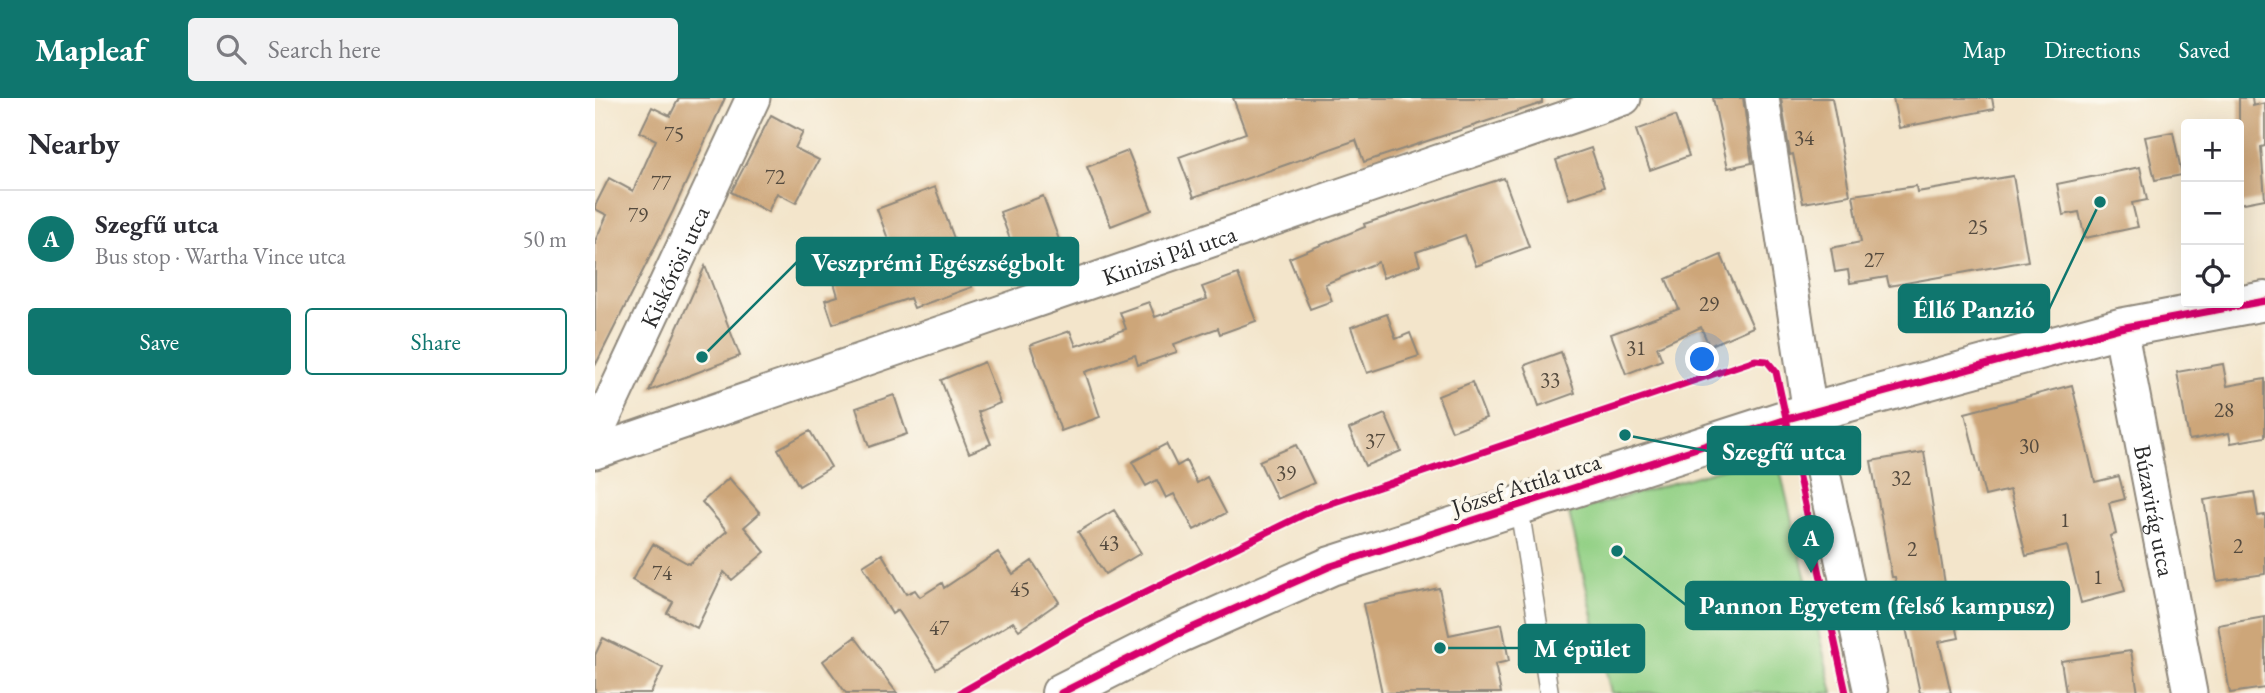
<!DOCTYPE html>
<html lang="en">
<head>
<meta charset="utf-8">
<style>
	:root { --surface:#fff; --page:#f2f2f3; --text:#2b2b33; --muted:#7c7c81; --line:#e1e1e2; --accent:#0f766e }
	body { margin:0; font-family:"EB Garamond",serif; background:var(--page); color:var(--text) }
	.controls { position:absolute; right:21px; top:21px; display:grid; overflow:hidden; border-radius:7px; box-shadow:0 7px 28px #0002 }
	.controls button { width:63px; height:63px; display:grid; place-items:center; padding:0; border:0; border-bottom:2px solid var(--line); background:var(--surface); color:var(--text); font:35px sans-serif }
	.you { position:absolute; left:1108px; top:262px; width:24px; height:24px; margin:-18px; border:5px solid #fff; border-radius:50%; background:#1a73e8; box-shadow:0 0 0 10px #1a73e833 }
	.badge { display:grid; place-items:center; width:46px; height:46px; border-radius:50%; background:var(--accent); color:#fff; font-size:23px; font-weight:700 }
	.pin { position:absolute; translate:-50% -58px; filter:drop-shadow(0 2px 4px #0008) }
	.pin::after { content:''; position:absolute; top:37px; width:24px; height:21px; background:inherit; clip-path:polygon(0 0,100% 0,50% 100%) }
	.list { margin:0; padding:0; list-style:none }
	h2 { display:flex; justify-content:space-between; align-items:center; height:91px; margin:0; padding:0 28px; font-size:30px }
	h2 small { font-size:23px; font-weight:400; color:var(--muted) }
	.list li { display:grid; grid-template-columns:46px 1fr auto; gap:21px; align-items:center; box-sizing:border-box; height:98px; padding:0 28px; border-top:2px solid var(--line) }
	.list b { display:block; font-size:26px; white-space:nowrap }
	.list p { margin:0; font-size:23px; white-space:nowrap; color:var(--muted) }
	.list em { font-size:23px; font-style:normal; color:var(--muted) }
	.actions { display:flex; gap:14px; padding:21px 28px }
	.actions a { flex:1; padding:16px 0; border:2px solid var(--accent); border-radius:7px; text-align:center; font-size:24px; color:var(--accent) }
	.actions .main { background:var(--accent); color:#fff }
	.icon { flex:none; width:38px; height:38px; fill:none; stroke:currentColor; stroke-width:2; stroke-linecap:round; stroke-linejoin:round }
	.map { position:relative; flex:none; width:1670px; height:595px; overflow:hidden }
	header { display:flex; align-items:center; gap:42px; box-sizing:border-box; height:98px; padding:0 35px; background:var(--accent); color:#fff }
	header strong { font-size:33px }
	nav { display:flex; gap:38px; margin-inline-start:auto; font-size:24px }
	.search { width:490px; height:63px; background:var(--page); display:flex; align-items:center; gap:18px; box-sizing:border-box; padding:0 24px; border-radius:7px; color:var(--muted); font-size:26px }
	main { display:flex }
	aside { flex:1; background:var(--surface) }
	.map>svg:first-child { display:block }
</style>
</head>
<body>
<header>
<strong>Mapleaf</strong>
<div class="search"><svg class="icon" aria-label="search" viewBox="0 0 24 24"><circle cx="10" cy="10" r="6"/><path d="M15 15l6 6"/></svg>Search here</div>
<nav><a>Map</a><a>Directions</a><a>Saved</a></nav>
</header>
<main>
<aside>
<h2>Nearby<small></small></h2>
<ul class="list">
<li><span class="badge">A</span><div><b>Szegfű utca</b><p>Bus stop · Wartha Vince utca</p></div><em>50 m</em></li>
</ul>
<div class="actions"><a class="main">Save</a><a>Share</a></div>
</aside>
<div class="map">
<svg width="1670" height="595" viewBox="0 0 1670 595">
	<rect width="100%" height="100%" fill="#fbf7ec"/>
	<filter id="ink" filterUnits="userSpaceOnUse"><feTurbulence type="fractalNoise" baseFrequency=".0143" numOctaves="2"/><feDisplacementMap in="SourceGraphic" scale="14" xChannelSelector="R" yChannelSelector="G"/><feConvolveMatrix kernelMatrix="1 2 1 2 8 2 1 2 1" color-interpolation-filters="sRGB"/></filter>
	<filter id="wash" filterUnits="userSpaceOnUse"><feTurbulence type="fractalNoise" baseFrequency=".00686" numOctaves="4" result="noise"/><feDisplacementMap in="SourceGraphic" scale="28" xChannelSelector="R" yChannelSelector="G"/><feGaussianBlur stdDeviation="1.57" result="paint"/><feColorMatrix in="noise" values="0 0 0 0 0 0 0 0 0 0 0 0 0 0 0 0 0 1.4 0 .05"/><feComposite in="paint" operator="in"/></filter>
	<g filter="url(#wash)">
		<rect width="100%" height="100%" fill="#f3e5cb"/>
		<path fill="#94d187" stroke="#607e59" stroke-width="2" d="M 1181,355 L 1238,595 L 1016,595 L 974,415 Z"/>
		<g id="blocks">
			<path fill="#cda679" d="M 84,0 L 130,0 L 78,113 L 0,268 L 0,143 L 12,117 L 0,111 L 0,108 L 14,80 L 38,93 L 61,42 L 45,34 L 57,9 L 75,18 Z
				M 638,0 L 947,0 L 947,5 L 769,64 L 761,42 L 599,99 L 584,59 L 651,35 Z
				M 1118,0 L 1148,0 L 1157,65 L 1133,70 Z
				M 1186,0 L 1237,0 L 1255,97 L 1208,105 L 1198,56 L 1195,57 Z
				M 1298,0 L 1397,0 L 1399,11 L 1304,30 Z
				M 1644,0 L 1657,0 L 1658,8 L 1670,5 L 1670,48 L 1666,49 L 1670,101 L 1644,106 Z
				M 176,17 L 208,34 L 200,50 L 224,62 L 201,105 L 182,95 L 173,114 L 136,94 Z
				M 1080,18 L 1094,58 L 1055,72 L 1041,32 Z
				M 1578,34 L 1587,77 L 1560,82 L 1550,39 Z
				M 996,50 L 1009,89 L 974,101 L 961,62 Z
				M 533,53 L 557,112 L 516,128 L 492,69 Z
				M 1545,69 L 1552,102 L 1537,105 L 1543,129 L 1490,140 L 1484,114 L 1468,117 L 1462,86 Z
				M 1418,78 L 1433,163 L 1294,188 L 1292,179 L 1255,185 L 1253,172 L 1240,174 L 1236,150 L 1266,144 L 1258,97 L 1321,88 L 1322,94 Z
				M 909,80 L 934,149 L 881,168 L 870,137 L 821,154 L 825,167 L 788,180 L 783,164 L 730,186 L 737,203 L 715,211 L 694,160 L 770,129 L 769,126 Z
				M 340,89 L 377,189 L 319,210 L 315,200 L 238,226 L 230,202 L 243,198 L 238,181 L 300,160 L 282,111 Z
				M 448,98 L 467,150 L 424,166 L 405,114 Z
				M 1126,157 L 1158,229 L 1114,248 L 1106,229 L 1062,249 L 1067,262 L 1031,276 L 1016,236 L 1084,211 L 1071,181 Z
				M 110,168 L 145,258 L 54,293 Z
				M 643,176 L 661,223 L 625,236 L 623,230 L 579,246 L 582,254 L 543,267 L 540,257 L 490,274 L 505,319 L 466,333 L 435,247 L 475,233 L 481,248 L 531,231 L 525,214 L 554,204 L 560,219 L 612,201 L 607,189 Z
				M 792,216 L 801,241 L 815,235 L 824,258 L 772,275 L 756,229 Z
				M 966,254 L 980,295 L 944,308 L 930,267 Z
				M 389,264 L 405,305 L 383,314 L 396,346 L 374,355 L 346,282 Z
				M 1628,266 L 1632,288 L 1670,281 L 1670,339 L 1636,345 L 1634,335 L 1594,342 L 1582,274 Z
				M 877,284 L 891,320 L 857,333 L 843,298 Z
				M 1477,287 L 1500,384 L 1524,378 L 1530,401 L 1514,405 L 1521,436 L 1515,438 L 1530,493 L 1486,505 L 1472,448 L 1431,458 L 1415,392 L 1390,398 L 1370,315 Z
				M 299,297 L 312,336 L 274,349 L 261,310 Z
				M 790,316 L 806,353 L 770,368 L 754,331 Z
				M 215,333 L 236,369 L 204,388 L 183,351 Z
				M 571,346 L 582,368 L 591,363 L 602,385 L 612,379 L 631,415 L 599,432 L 579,396 L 571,400 L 562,382 L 551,388 L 537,364 Z
				M 701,347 L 719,385 L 682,401 L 664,363 Z
				M 1329,354 L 1353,505 L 1356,504 L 1364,540 L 1344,544 L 1356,595 L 1325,595 L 1300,479 L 1297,479 L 1276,363 Z
				M 134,380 L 165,415 L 149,429 L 170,454 L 137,482 L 129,474 L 102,530 L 72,515 L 78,504 L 37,482 L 58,446 L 94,466 L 132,433 L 107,404 Z
				M 1659,394 L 1663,418 L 1670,417 L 1670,476 L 1622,483 L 1609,402 Z
				M 519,412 L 546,455 L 510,476 L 483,434 Z
				M 403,454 L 418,476 L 437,463 L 464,504 L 424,532 L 418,524 L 341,571 L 303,512 L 297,516 L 268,468 L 287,456 L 311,496 L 320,492 L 325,499 L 347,485 L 349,490 Z
				M 844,490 L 854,537 L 907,526 L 914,563 L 900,566 L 906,595 L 787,595 L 768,506 Z
				M 1670,519 L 1670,590 L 1635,595 L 1623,527 Z
				M 260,539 L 302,595 L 251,595 L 228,563 Z
				M 8,540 L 68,570 L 56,595 L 0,595 L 0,557 Z
				M 1536,553 L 1543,595 L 1471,595 L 1466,563 Z"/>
		</g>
	</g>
	<g filter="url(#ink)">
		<use href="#blocks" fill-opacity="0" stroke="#8f887b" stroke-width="2"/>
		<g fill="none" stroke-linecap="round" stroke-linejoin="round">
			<defs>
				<path id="service" d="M 924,409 L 954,595"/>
				<g id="minor">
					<path d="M 1167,0 L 1215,315 L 1276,595"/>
					<path id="s1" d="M 1525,230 L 1595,595"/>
					<path id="s2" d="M 0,338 L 158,0"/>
					<path id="s3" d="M 0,354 L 1029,0"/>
				</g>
				<path id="tertiary" d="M 466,595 L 583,536 L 736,468 L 1192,321 L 1525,230 L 1670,203"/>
			</defs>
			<use href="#service" stroke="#8f887b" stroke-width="21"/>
			<use href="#minor" stroke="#8f887b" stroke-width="37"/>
			<use href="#tertiary" stroke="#8f887b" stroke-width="42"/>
			<use href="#service" stroke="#fff" stroke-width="18"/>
			<use href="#minor" stroke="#fff" stroke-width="33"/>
			<use href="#tertiary" stroke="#fff" stroke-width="38"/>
			<defs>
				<path id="cycleway" d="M 365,595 L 489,524 L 722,410 L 1160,262 L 1172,263 L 1181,274 L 1251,595
					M 466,595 L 583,536 L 736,468 L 1192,321 L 1525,230 L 1670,203"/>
			</defs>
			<use href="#cycleway" stroke="#fbf7ec" stroke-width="11"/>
			<use href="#cycleway" stroke="#d6006c" stroke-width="7"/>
		</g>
	</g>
	<g text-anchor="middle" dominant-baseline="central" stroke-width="7" stroke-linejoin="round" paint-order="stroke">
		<g font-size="21" fill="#544a3e">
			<text x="79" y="35">75</text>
			<text x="1209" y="39">34</text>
			<text x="180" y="78">72</text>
			<text x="66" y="84">77</text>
			<text x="43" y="116">79</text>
			<text x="1383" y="128">25</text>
			<text x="1279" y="161">27</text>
			<text x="1114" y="205">29</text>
			<text x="1041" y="249">31</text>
			<text x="955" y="281">33</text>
			<text x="1629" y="311">28</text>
			<text x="780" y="342">37</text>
			<text x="1434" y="347">30</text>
			<text x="691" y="374">39</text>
			<text x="1306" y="379">32</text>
			<text x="1470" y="421">1</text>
			<text x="514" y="444">43</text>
			<text x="1643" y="447">2</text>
			<text x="1317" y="450">2</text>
			<text x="67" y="474">74</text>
			<text x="1503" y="478">1</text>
			<text x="425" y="490">45</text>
			<text x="344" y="529">47</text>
		</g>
		<g font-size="24" fill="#2b2b2b" stroke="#fbf7ec">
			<text stroke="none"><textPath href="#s3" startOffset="607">Kinizsi Pál utca</textPath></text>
			<text stroke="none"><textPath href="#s2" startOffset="187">Kiskőrösi utca</textPath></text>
			<text transform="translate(931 386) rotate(-18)">József Attila utca</text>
			<text stroke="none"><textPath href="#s1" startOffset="186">Búzavirág utca</textPath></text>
		</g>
	</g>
	<path fill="none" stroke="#0f766e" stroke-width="2.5" d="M107 259L202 164M1505 104L1454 211M1030 337L1113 353M1022 453L1091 507M845 550L924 550"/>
	<g fill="#0f766e" stroke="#fbf7ec" stroke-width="2.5">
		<circle cx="107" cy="259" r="7"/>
		<circle cx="1505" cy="104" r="7"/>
		<circle cx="1030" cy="337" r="7"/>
		<circle cx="1022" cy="453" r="7"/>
		<circle cx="845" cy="550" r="7"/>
	</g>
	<g fill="#0f766e" stroke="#0f766e" stroke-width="2.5">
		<rect x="202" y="140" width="281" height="47" rx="7"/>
		<rect x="1304" y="187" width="150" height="47" rx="7"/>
		<rect x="1113" y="329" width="152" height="47" rx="7"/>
		<rect x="1091" y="484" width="383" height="47" rx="7"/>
		<rect x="924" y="527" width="125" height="47" rx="7"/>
	</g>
	<g font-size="26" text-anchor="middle" font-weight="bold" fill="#fff">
		<text x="343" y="173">Veszprémi Egészségbolt</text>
		<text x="1379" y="220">Éllő Panzió</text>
		<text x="1189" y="362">Szegfű utca</text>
		<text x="1282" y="516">Pannon Egyetem (felső kampusz)</text>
		<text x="987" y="559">M épület</text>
	</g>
</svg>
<div class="controls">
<button>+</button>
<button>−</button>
<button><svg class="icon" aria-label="locate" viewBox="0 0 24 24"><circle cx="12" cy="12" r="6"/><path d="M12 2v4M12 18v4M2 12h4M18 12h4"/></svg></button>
</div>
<div class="you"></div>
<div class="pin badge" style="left:1216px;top:475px">A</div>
</div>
</main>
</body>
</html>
